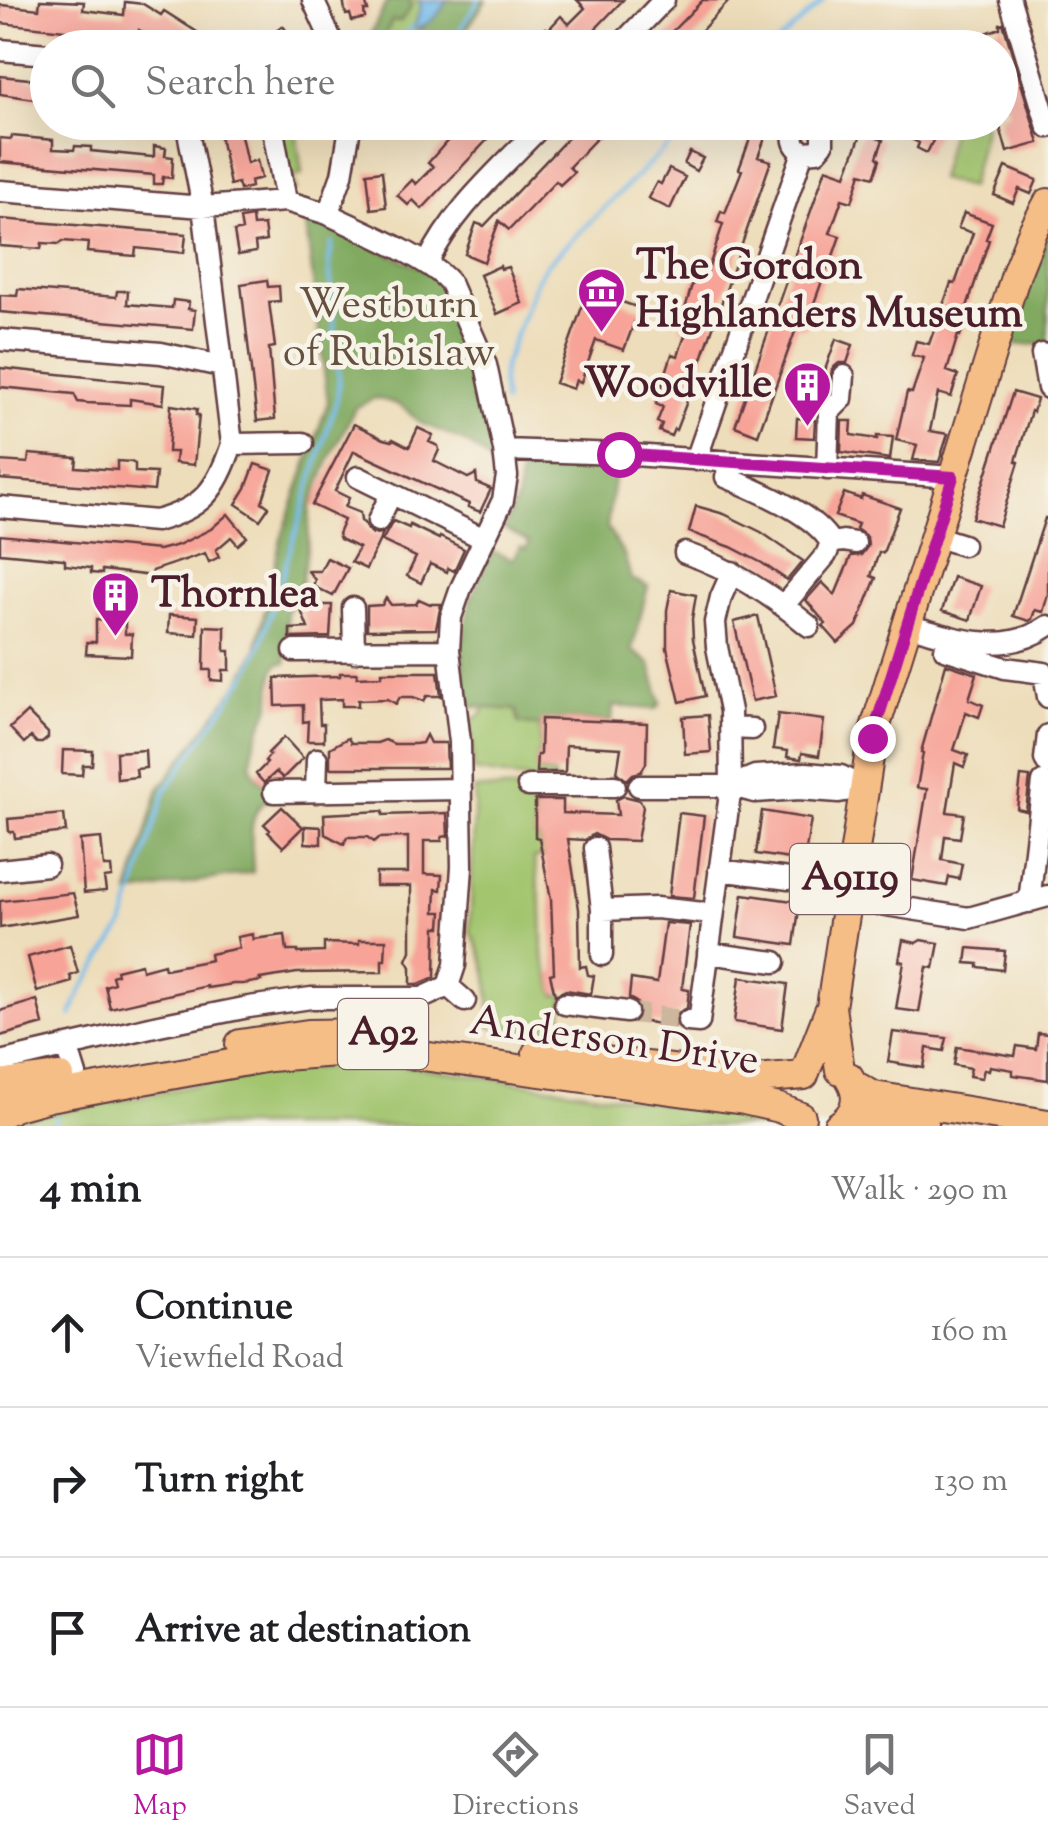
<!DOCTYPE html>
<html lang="en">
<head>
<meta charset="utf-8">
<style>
	:root { --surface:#fff; --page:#f6f6f6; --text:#202124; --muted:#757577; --line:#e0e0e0; --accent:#b5179e }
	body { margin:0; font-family:"Sorts Mill Goudy",serif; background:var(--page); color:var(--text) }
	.stop { position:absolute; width:30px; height:30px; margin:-22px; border:8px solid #b5179e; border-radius:50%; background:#fff }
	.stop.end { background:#b5179e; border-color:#fff; box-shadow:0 2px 10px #0008 }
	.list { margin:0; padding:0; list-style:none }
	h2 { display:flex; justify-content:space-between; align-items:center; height:130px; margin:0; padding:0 40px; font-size:42px }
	h2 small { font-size:32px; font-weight:400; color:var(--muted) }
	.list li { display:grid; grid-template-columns:65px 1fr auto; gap:30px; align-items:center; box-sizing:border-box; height:150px; padding:0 40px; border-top:2px solid var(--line) }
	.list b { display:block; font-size:38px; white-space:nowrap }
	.list p { margin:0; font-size:32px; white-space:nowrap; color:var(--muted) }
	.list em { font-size:32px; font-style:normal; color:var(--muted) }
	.icon { flex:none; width:55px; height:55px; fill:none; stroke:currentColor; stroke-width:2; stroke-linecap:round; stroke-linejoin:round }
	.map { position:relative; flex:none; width:1048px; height:1126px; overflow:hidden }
	.search { position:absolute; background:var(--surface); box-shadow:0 10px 40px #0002; left:30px; right:30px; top:30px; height:110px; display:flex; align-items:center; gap:25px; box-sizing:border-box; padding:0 35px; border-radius:55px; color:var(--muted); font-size:38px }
	.sheet { height:580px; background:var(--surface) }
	nav { display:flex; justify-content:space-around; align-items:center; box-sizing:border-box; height:140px; border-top:2px solid var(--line); background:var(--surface); font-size:28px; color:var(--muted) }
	nav a { display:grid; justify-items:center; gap:5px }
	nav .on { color:var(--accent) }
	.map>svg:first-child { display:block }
</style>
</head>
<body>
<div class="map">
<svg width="1048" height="1126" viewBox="0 0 1048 1126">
	<rect width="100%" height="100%" fill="#f7f3e8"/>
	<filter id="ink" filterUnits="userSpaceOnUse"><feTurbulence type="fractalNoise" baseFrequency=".01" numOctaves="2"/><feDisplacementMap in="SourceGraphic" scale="20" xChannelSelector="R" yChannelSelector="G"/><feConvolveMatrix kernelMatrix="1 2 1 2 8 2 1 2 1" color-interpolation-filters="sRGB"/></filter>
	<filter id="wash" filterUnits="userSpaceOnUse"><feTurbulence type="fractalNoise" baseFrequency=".0048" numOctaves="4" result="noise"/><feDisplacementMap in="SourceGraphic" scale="40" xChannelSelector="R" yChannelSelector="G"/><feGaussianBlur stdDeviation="2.25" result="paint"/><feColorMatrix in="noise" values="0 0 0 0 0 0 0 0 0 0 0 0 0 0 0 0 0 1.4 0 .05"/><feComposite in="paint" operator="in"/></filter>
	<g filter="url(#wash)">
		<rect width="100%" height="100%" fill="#edddba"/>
		<path fill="#a2c56e" stroke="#76724c" stroke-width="2.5" d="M 388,0 L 486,0 L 454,47 L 364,48 Z
			M 275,123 L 295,123 L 302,174 L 293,177 L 296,190 L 286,190 Z
			M 980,123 L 985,124 L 970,187 L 939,179 L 953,123 Z
			M 485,706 L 516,710 L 519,723 L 540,726 L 540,755 L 537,755 L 536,772 L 554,775 L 554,784 L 474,771 L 471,721 L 482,714 Z
			M 475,789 L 552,789 L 552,799 L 535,800 L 535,837 L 539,838 L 544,856 L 534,858 L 542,911 L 543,955 L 555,995 L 564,996 L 560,1036 L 489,1026 C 491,990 489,964 470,932 Z
			M 342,1066 L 415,1067 L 747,1116 L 772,1126 L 9,1126 L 24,1119 L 268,1071 Z"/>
		<path fill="#81aa61" stroke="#666446" stroke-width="2.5" d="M 388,0 L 410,0 L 411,7 L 401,21 L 392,21 L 378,47 L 364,47 Z
			M 447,0 L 486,0 L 454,47 L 399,48 L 404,39 L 411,41 C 415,38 418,33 421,29 C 431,18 438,15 447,0 Z
			M 305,216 L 428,271 L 452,296 L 465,330 L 502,452 L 503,496 L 494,491 C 505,454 452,435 425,425 C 415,421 409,410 399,405 C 392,402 383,400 375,398 L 355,408 L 331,456 L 310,508 L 308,543 L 298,601 L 294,601 L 287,611 L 286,663 L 279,663 C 267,677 275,693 269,709 C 260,733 234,771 270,787 L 269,799 C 244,811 253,848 253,872 L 129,894 L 159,789 L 240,682 L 256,650 L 280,542 L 328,402 Z
			M 1048,234 L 1048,344 L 1008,345 L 1030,275 Z
			M 536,455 L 617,458 L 607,527 L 625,557 L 631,579 L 648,586 L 632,650 L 650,664 L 661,703 L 656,709 L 613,706 L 612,721 L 542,719 L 540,726 L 519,723 L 516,710 L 466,706 L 462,648 L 470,601 L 492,551 L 512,559 L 516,555 L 520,547 L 526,549 L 529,542 L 504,529 L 517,500 L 521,464 Z"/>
		<path fill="#76bded" stroke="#606e8c" stroke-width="2.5" d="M 419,0 L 447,0 C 440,14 430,25 414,29 L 421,6 Z"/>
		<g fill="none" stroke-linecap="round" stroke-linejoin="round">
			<path stroke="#76bded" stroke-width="4" d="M 394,48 L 401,37 L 413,26
				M 448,48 L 479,0
				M 772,48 L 824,0
				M 504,403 L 502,380 L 504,366 L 537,279 L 546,265 L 692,122
				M 71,1015 L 81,991 L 123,926 L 165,791 L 247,674 L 261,644 L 337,399 L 339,379 L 329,262 L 332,243
				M 56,1126 L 56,1117"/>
		</g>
		<g id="blocks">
			<path fill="#f7a397" d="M 40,0 L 84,2 L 83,10 L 124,15 L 125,2 L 143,4 L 161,15 L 164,11 L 197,32 L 189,48 L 169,48 L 139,30 L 138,38 L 0,23 L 0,5 L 39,9 Z
				M 343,0 L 365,0 L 368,11 L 364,11 L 365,18 L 352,21 L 350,14 L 346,15 Z
				M 577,0 L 623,0 L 577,48 L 536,48 L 542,41 L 537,37 L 546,28 L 548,30 L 561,16 L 569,24 L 585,8 Z
				M 703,0 L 730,0 L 685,48 L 656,48 Z
				M 1003,23 L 1039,143 L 1007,152 L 1000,127 L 1000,115 L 1009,113 L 1000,81 L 1000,48 L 990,48 L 986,33 L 1000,28 L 1000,24 Z
				M 283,26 L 292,39 L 299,48 L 270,48 L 264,40 Z
				M 0,76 L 48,81 L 48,101 L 0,94 Z
				M 217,122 L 238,122 L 247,163 L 257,160 L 261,178 L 250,181 L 251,187 L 240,190 L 238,183 L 230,185 Z
				M 464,122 L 504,122 L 422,209 L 413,200 L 408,205 L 397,195 L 412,180 L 416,184 L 433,167 L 428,163 Z
				M 583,122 L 612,122 L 569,167 L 574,172 L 560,185 L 556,181 L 509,230 L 499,221 L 484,262 L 465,254 L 476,223 L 484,226 Z
				M 747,122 L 771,122 L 758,157 L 771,161 L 689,396 L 676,430 L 674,429 L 671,436 L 659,431 L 662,424 L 657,422 L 663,407 L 656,404 L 672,354 L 678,356 L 687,330 L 680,327 L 691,288 L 696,275 L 705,279 L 723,224 L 717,222 L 721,211 L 725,213 L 742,170 L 739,169 L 750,139 L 742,136 Z
				M 907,122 L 922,122 L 938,130 L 927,153 L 917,148 L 919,143 L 901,134 Z
				M 862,132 L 883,140 L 877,157 L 880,160 L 874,177 L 861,173 L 852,202 L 842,199 L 830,233 L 840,236 L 832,259 L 830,259 L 805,328 L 797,326 L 758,435 L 735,426 L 826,168 L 846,175 Z
				M 12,136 L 53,140 L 53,149 L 74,150 L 75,146 L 91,147 L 91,151 L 152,157 L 154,156 L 154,146 L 166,148 L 165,156 L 173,157 L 172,178 L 163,177 L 162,184 L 154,184 L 154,175 L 0,162 L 0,138 L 11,139 Z
				M 690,152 L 703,158 L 696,171 L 684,164 Z
				M 1006,167 L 1037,180 L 1031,194 L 1019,189 L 1013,203 L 994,195 Z
				M 669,169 L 685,177 L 670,209 L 648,198 L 657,182 L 661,184 Z
				M 382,171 L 386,207 L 371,209 L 367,173 Z
				M 964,213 L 992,223 L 986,239 L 989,240 L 962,322 L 965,323 L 960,336 L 958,335 L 947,371 L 958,375 L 951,397 L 938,393 L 930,431 L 948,434 L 939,462 L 913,460 L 917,445 L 896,440 L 907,392 L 912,393 L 924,358 L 912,355 L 916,341 L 929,344 L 951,283 L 955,284 L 973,233 L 958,228 Z
				M 252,217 L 253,226 L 264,225 L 266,241 L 255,243 L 256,252 L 238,255 L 234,232 L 242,230 L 240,219 Z
				M 0,219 L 186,234 L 184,253 L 136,248 L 135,256 L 87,252 L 88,243 L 63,241 L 59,244 L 42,243 L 41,249 L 0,246 Z
				M 500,266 L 501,269 L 508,267 L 522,303 L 497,314 L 480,275 Z
				M 267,280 L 268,287 L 279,286 L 280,301 L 269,302 L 275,347 L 269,348 L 275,419 L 257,421 L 241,284 Z
				M 18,289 L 116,297 L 117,291 L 128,291 L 127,304 L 172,308 L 173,300 L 189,302 L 188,309 L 195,310 L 193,329 L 0,312 L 0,295 L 17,296 Z
				M 588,290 L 645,310 L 639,325 L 634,323 L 624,350 L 596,340 L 581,382 L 576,380 L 573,389 L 555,383 Z
				M 836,339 L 853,345 L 847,363 L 839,363 L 832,369 L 829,393 L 822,398 L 826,367 Z
				M 0,368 L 165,385 L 163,404 L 130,399 L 130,405 L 87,403 L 78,402 L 74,394 L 0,387 Z
				M 1013,392 L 1037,399 L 1033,412 L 1031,411 L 1016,461 L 1019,462 L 999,526 L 972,518 Z
				M 171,405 L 197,409 L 196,415 L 199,415 L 194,465 L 175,463 L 176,452 L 168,452 Z
				M 797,418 L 815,420 L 814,438 L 796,437 Z
				M 842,421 L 852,421 L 851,435 L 877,439 L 877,436 L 893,437 L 890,459 L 841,452 Z
				M 354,424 L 384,439 L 392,441 L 393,439 L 409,447 L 418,428 L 433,435 L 429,442 L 438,446 L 439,450 L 434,461 L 468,478 L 476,474 L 477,483 L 491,489 L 480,512 L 468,507 L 469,504 L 354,451 L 335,491 L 349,498 L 345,507 L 360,513 L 361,521 L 364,523 L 367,529 L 373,534 L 383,533 L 366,569 L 351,562 L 359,548 L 340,539 L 338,534 L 344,520 L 312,505 Z
				M 29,454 L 77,458 L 76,467 L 117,470 L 117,461 L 131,462 L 135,464 L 135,472 L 156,473 L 154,491 L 0,479 L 0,461 L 28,463 Z
				M 255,464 L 273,470 L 262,502 L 269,507 L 260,520 L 236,504 L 246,488 Z
				M 844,493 L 861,499 L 862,495 L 900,508 L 883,553 L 879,552 L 871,576 L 876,578 L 857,626 L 838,643 L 823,626 L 826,624 L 806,600 L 822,582 L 835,595 L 851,556 L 861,555 L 868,546 L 867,537 L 856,529 L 858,524 L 835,516 Z
				M 696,506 L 724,514 L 761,532 L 803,561 L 787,580 L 762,563 L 731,547 L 689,532 Z
				M 228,514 L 247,537 L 238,545 L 231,537 L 216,550 L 219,557 L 209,562 L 205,553 L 152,571 L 152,576 L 102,570 L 102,574 L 91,573 L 91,568 L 65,565 L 65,560 L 63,559 L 0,553 L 0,535 L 159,550 L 178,545 L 211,529 Z
				M 1045,518 L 1048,519 L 1048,594 L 1043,612 L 1035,610 L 1032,619 L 1029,621 L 1013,616 Z
				M 393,521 L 409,528 L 410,525 L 439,539 L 440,537 L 464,549 L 454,571 L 448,568 L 447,572 L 430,564 L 421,583 L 407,576 L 416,557 L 382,541 Z
				M 327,558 L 348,568 L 333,596 L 313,586 L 315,580 L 308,571 L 320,571 Z
				M 953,577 L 981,586 L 970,620 L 942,611 Z
				M 671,590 L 696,595 L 692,619 L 693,639 L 705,696 L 680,702 L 667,648 L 667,610 Z
				M 386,598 L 391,605 L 416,604 L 419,599 L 430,604 L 441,604 L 436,629 L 367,630 L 367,606 L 382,605 Z
				M 307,605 L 332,605 L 330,637 L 290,638 L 290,629 L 308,628 L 300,608 Z
				M 169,615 L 198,617 L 197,635 L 168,633 Z
				M 758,616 L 776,696 L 752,701 L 734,622 Z
				M 96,620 L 125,621 L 125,634 L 132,634 L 131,656 L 86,654 L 87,642 L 96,642 Z
				M 205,626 L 225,627 L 225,651 L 230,651 L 230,670 L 223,670 L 223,681 L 211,680 L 211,670 L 204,670 Z
				M 946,664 L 977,674 L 969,699 L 983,705 L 979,717 L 966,712 L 954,750 L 968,755 L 964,767 L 955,763 L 947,812 L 964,814 L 960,838 L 945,836 L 942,860 L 962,864 L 959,879 L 949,877 L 947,886 L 912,880 L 927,789 L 917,788 L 923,753 L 921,752 Z
				M 382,672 L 438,672 L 441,696 L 427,696 L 424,701 L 413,697 L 400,697 L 396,704 L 388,699 L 358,700 L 358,706 L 342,706 L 342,699 L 319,700 L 320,724 L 324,724 L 324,741 L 307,741 L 308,721 L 303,722 L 303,705 L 276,706 L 275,678 L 340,676 L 340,673 L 357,673 L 357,677 L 382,676 Z
				M 27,712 L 48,733 L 48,738 L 42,743 L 37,743 L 31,737 L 24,743 L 10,728 Z
				M 778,714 L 824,720 L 819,756 L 802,753 L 801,759 L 787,757 L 788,751 L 773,749 Z
				M 708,715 L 711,752 L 685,754 L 683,717 Z
				M 541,719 L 647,723 L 646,763 L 641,772 L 633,774 L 627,780 L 617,773 L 621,748 L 566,745 L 565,772 L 536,772 L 537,755 L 540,755 Z
				M 426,735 L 430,743 L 446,743 L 447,768 L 330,768 L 330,748 L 348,738 L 351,743 L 377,743 L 385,740 L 394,744 L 415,744 L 422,743 Z
				M 284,737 L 303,758 L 283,778 L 276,772 L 264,783 L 256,774 L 267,763 L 265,761 L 270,755 L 268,753 Z
				M 63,750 L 93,751 L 92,765 L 83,765 L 82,775 L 62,774 Z
				M 145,750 L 146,768 L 136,769 L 137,777 L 117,779 L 116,752 Z
				M 1021,776 L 1030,777 L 1026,811 L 1017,809 Z
				M 624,796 L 640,800 L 643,807 L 637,841 L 606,840 L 594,834 L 585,840 L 568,839 L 579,909 L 580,967 L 586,966 L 588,975 L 594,976 L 591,994 L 566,990 L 555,995 L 550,974 L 554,973 L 551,899 L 539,838 L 535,837 L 535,800 L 563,800 L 563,813 L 618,815 L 616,800 Z
				M 282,807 L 303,827 L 283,847 L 268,832 L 270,830 L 264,824 Z
				M 383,811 L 383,815 L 447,813 L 448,836 L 442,837 L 442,841 L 424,841 L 424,874 L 442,875 L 441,890 L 436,889 L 435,912 L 442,912 L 441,927 L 436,927 L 435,977 L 419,984 L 411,984 L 411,967 L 407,960 L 411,951 L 411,886 L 376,886 L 376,873 L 408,873 L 408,837 L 379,838 L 374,842 L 367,837 L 347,837 L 344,844 L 325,834 L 324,814 Z
				M 762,811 L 811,819 L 804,861 L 756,854 Z
				M 679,813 L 704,816 L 694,898 L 669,896 Z
				M 64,814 L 66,832 L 15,838 L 14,832 L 9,832 L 8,819 Z
				M 305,826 L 321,827 L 321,844 L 305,843 Z
				M 101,838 L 104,867 L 111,867 L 112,877 L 104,878 L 106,891 L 84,893 L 80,840 Z
				M 73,893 L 79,915 L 0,928 L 0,901 Z
				M 743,894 L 800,902 L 794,945 L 737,937 Z
				M 665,923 L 690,925 L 682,989 L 689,990 L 687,1008 L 676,1014 L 675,1026 L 638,1021 L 640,1008 L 636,1002 L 629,998 L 631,979 L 657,983 Z
				M 253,934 L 253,939 L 285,935 L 287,951 L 298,951 L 298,953 L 324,952 L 324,943 L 359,944 L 359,940 L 386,940 L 385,960 L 382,960 L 382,972 L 297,973 L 260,979 L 261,981 L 243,984 L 233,984 L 207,988 L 207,986 L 110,1008 L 105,986 L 114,983 L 112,976 L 117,974 L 116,970 L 141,964 L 142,970 L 164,964 L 165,969 L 211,960 L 210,954 L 239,948 L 237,937 Z
				M 903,940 L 916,943 L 921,940 L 939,943 L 934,968 L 927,967 L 919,1012 L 896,1009 L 904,962 L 899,961 Z
				M 70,945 L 78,973 L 70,976 L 72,982 L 37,992 L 28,957 Z
				M 968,948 L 1005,951 L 1003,970 L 978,967 L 978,964 L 966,963 Z
				M 740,977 L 788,984 L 782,1029 L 734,1022 Z
				M 37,1000 L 43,1024 L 0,1036 L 0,1011 Z
				M 893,1032 L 947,1038 L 944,1051 L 927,1048 L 924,1068 L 888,1062 Z
				M 1038,1033 L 1048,1034 L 1048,1080 L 1013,1075 L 1013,1070 L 990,1066 L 989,1070 L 984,1069 L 982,1078 L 969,1076 L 971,1068 L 954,1065 L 957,1047 L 1015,1056 L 1017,1046 L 1036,1049 Z"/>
		</g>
	</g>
	<g filter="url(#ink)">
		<use href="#blocks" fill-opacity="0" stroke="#623c40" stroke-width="2.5"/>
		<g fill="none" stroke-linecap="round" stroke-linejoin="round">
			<path stroke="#ccb79d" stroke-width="20" stroke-dasharray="20 10" stroke-linecap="butt" d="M 627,1012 L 688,1021"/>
			<defs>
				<path id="minor" d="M 313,0 L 335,48
					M 1010,0 L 1048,127
					M 618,48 L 664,0
					M 0,50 L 48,54
					M 186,122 L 203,207 L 232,444 L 303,443
					M 351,122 L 342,175 L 328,214 C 358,229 433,260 450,283 L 486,365 L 504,450 L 619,454 L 953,477
					M 274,136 L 286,201
					M 803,152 L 817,151 L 823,144 L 823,130 L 814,122
					M 803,152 C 790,144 791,131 803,122
					M 0,191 L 203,207 L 286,201 L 328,214
					M 427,264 C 454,207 502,168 545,122
					M 0,340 L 161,353 L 221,366
					M 1042,354 L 1048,388
					M 696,460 L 803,152
					M 827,469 L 829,412 L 842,399 L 844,376
					M 358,477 L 484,539
					M 726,477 C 758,491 814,513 831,543 L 826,555 L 784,605
					M 0,507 L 156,521 C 203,508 217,490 232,444
					M 378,521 L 391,494
					M 934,536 L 963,545
					M 831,543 L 843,541 L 855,543
					M 685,553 C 732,569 771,595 809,626
					M 353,608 L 354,652
					M 907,625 C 954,638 1004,657 1048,626
					M 948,636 L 945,649 L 1005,668 L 1044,673 L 1048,697
					M 294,651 L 449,650
					M 732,728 L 752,729
					M 1048,735 L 1045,759 L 1048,764
					M 528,786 L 615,786
					M 639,786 L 731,786 L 755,792 L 799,789 L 839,792 L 863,788
					M 731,786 L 755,776 L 806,773 L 841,776 L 863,788
					M 274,792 L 461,789
					M 316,792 L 317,759
					M 595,848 L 602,910 L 602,955
					M 0,870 L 47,865
					M 719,870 L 789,879
					M 847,899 L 969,918 L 1048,896
					M 1029,902 L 1043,782
					M 602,910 L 656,908 L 713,914
					M 708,953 L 775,962
					M 448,986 L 465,1001
					M 565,1004 L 627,1012
					M 688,1021 L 699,1022 L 731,786 L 730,711 L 717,647 L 715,622 L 721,597 L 732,572
					M 67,1046 L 76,1075
					M 0,1062 L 159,1025 L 249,1007 L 311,998 L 422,998 L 448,986 L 455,965 L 462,867 L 460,742 L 449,650 L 451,617 L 461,588 L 503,500 L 507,476 L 504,450"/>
				<path id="major" d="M 240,1044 L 308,1034 L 366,1033
					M 537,1053 L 755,1079 L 804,1075
					M 840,1070 L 831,1007 L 872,738 L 1017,271 L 1033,231 L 1048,203
					M 804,1075 L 829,1011
					M 0,1085 L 60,1077
					M 854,1085 L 874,1096 L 1048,1124
					M 0,1114 L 16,1106 L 49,1097 L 269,1057 L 350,1051 L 393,1052 L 437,1058 L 744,1100 L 779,1108 L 801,1117
					M 845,1121 L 881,1117 L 924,1123
					M 838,1126 C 857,1114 861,1095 849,1077"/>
			</defs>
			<use href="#minor" stroke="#623c40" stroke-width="25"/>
			<use href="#major" stroke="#623c40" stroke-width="32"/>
			<use href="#minor" stroke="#fff" stroke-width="20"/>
			<use href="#major" stroke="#f6be87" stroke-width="28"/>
		</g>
	</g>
	<g fill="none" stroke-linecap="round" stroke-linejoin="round" filter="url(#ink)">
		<path stroke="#b5179e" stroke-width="12" d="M 619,454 L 953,477 L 872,738"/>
	</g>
	<defs>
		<symbol id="museum-pin" viewBox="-11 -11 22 30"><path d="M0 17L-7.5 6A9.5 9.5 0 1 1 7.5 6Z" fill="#b5179e" stroke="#f7f3e8"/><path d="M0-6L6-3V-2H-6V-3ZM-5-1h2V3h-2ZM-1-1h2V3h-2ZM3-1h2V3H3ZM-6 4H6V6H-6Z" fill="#fff"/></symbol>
		<symbol id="building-pin" viewBox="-11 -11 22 30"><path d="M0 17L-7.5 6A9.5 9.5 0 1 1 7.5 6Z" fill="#b5179e" stroke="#f7f3e8"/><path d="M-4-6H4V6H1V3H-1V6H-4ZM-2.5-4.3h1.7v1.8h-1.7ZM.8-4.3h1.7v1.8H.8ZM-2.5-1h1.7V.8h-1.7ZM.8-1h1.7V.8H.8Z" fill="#fff"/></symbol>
	</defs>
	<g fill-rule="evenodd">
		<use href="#museum-pin" x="574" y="264" width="55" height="75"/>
		<use href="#building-pin" x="780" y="358" width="55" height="75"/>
		<use href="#building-pin" x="88" y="568" width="55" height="75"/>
	</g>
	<g text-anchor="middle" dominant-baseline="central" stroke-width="9" stroke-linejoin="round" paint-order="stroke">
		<g fill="#f7f3e8" stroke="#7e5f64" stroke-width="2.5">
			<rect x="790" y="844" width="120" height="70" rx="8"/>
			<rect x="338" y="999" width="90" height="70" rx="8"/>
		</g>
		<g font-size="40" font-weight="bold" fill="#4a1f2b">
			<text x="850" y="879">A9119</text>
			<text x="383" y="1034">A92</text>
		</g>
		<g font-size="42" font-weight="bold" fill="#4a1f2b" stroke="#f7f3e8" text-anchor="start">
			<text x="636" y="268">The Gordon<tspan x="636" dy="48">Highlanders Museum</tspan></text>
			<text x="772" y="386" text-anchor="end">Woodville</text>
			<text x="151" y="596">Thornlea</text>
		</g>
		<g font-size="42" fill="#64513f" stroke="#f7f3e8">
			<text x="389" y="307">Westburn<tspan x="389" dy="48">of Rubislaw</tspan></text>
		</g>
		<g font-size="42" fill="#4a1f2b" stroke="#f7f3e8">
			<text transform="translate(614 1043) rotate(8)">Anderson Drive</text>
		</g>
	</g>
</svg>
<div class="stop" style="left:619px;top:454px"></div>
<div class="stop end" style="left:872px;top:738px"></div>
<div class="search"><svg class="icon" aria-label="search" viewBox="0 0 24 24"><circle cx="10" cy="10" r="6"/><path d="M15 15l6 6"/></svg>Search here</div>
</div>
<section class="sheet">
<h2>4 min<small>Walk · 290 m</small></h2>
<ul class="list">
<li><svg class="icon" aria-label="ahead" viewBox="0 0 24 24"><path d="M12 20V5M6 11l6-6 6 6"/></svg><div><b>Continue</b><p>Viewfield Road</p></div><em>160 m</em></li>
<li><svg class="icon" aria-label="right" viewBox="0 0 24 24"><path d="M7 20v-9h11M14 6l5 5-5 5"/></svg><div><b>Turn right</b></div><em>130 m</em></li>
<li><svg class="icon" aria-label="arrive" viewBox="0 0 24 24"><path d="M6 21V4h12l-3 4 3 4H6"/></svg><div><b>Arrive at destination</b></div></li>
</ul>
</section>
<nav>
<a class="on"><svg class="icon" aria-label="map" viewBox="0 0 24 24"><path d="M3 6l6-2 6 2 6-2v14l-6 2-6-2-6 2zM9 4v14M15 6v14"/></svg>Map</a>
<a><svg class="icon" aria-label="directions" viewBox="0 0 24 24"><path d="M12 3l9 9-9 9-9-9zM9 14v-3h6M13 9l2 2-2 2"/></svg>Directions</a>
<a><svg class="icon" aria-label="saved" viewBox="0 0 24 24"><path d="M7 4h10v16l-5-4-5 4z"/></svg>Saved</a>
</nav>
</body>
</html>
